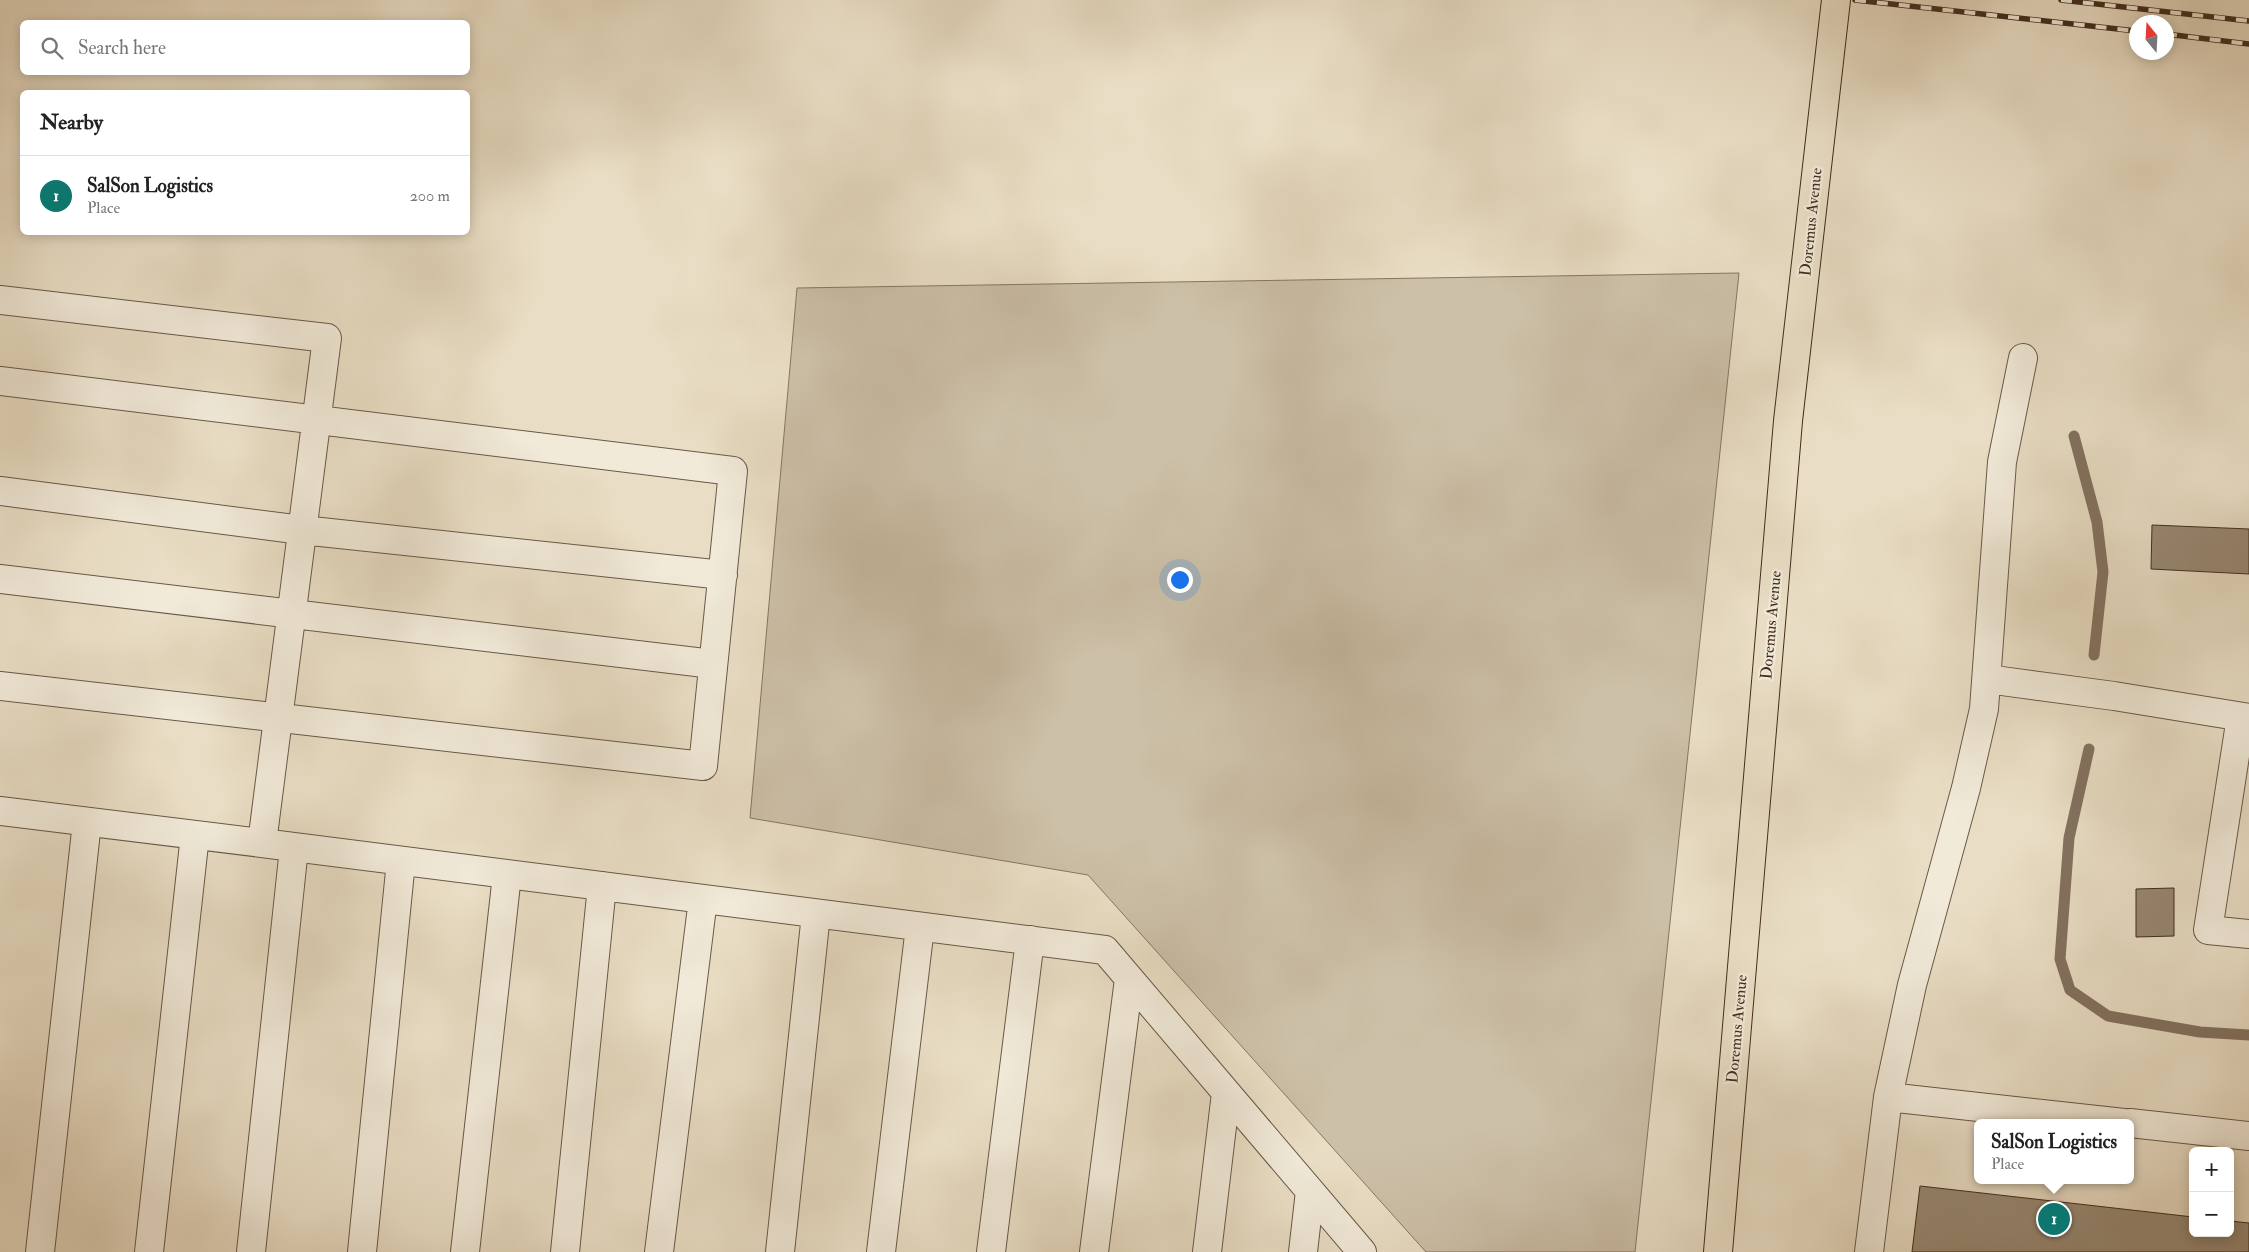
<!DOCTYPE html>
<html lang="en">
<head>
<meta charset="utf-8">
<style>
	:root { --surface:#fff; --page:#f2f2f2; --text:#222; --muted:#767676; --line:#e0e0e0; --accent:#0f766e }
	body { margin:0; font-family:"IM FELL Double Pica",serif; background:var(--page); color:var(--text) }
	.controls { position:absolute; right:15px; bottom:15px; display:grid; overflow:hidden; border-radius:8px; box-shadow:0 2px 12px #0003 }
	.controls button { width:45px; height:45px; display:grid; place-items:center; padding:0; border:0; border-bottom:1px solid var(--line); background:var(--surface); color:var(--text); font:25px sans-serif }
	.compass { position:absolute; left:2129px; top:15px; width:45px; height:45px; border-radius:50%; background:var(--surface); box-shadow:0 2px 12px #0003; rotate:342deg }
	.you { position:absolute; left:1179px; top:579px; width:18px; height:18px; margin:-12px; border:4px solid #fff; border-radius:50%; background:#1a73e8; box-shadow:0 0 0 8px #1a73e833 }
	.badge { display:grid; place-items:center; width:32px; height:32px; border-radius:50%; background:var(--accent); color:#fff; font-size:16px; font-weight:700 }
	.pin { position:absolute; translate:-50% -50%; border:2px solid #fff; box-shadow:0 1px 5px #0006 }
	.popup { position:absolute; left:1974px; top:1119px; width:160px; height:65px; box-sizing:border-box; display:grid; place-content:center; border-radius:8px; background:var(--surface); filter:drop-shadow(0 1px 4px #0005); font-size:16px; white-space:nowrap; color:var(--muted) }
	.popup b { font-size:19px; color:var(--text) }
	.popup::after { content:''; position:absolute; left:50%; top:100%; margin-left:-10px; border:10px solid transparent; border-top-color:var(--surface) }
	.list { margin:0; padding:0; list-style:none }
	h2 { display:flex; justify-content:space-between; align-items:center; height:65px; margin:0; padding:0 20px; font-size:21px }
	h2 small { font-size:16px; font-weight:400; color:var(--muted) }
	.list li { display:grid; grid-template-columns:32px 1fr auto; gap:15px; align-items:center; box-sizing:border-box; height:80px; padding:0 20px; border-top:1px solid var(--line) }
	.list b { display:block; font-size:19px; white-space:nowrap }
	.list p { margin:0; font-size:16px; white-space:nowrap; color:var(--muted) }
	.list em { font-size:16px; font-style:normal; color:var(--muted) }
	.icon { flex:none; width:28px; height:28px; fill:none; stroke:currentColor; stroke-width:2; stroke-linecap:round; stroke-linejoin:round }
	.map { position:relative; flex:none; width:2249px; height:1252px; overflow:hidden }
	.search { position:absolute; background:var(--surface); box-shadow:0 2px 12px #0003; left:20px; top:20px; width:450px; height:55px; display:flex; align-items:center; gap:12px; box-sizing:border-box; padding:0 18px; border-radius:8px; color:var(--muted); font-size:19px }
	.panel { position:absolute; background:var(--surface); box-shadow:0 2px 12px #0003; left:20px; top:90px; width:450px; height:145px; border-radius:8px }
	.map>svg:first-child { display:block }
</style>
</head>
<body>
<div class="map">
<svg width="2249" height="1252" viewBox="0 0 2249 1252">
	<rect width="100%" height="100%" fill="#e9dec5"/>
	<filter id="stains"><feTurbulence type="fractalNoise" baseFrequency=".004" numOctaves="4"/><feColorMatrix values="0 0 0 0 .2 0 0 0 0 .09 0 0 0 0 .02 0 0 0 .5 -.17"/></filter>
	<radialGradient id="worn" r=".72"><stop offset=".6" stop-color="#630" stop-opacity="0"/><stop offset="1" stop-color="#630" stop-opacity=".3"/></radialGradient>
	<path fill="#ccc0a8" stroke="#867662" d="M 1739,273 L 1635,1252 L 1426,1252 L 1088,875 L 750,818 L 797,288 Z"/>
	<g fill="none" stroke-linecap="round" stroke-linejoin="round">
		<path stroke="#837260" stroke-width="11" d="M 2074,436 L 2097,522 L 2103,572 L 2094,655
			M 2089,749 L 2069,838 L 2060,959 L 2070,990 L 2108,1016 L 2200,1032 L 2249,1035"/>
	</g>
	<path fill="#988974" stroke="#402c1d" d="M 2152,525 L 2249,529 L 2249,574 L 2151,569 Z
		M 2174,888 L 2174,936 L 2136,937 L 2136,889 Z
		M 1920,1186 L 2193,1217 L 2193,1233 L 2230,1233 L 2230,1221 L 2249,1223 L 2249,1252 L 1912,1252 Z"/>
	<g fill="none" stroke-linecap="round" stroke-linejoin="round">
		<defs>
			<path id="minor" d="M 0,300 L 327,338 L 262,843 L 0,811
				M 0,381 L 733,471 L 703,766 L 0,686
				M 0,491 L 302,530 L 723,575
				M 0,579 L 713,664
				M 1987,679 L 2114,696 L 2249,718
				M 2241,717 L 2208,930 L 2249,934
				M 262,843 L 1105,950 L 1362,1252
				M 1888,1097 L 1912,985 L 1966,788 L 1984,709 L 2002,462 L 2023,358
				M 2130,1123 L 2249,1136
				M 40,1252 L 87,822
				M 149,1252 L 195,835
				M 251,1252 L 294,848
				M 362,1252 L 401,861
				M 465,1252 L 507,875
				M 565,1252 L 602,886
				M 659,1252 L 703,899
				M 780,1252 L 816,914
				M 881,1252 L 920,927
				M 991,1252 L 1030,940
				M 1094,1252 L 1129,979
				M 1207,1252 L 1226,1093
				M 1303,1252 L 1310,1191
				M 1869,1252 L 1888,1097 L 2124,1123"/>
			<path id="major" d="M 1718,1252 L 1788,421 L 1836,0"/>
		</defs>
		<use href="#minor" stroke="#6a5847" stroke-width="30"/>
		<use href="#major" stroke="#402c1d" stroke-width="30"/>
		<use href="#minor" stroke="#f1ead9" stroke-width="28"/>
		<use href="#major" stroke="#e9dec5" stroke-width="28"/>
		<defs>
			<path id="rail" d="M 1855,0 L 2136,31
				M 2061,0 L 2249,21
				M 2166,34 L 2249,44"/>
		</defs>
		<use href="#rail" stroke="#402c1d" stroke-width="5.5"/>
		<use href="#rail" stroke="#f1ead9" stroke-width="4" stroke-dasharray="11" stroke-linecap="butt"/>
	</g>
	<g text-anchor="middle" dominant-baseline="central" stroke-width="4.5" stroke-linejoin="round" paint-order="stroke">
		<g font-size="16" fill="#402c1d" stroke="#f1ead9">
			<text transform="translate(1811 222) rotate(-84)">Doremus Avenue</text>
			<text transform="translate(1771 625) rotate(-85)">Doremus Avenue</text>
			<text transform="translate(1737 1029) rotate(-85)">Doremus Avenue</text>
		</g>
	</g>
	<rect width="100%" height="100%" filter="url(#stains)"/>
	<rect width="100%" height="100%" fill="url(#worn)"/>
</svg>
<div class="controls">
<button>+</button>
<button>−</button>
</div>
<svg class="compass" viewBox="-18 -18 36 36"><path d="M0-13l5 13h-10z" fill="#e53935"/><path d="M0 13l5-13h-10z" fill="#767676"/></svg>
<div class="you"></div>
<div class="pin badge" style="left:2054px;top:1219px">1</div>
<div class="popup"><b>SalSon Logistics</b>Place</div>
<div class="search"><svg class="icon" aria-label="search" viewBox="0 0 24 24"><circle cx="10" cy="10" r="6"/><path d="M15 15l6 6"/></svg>Search here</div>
<section class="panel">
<h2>Nearby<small></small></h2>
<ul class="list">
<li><span class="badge">1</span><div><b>SalSon Logistics</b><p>Place</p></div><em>200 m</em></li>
</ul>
</section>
</div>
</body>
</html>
